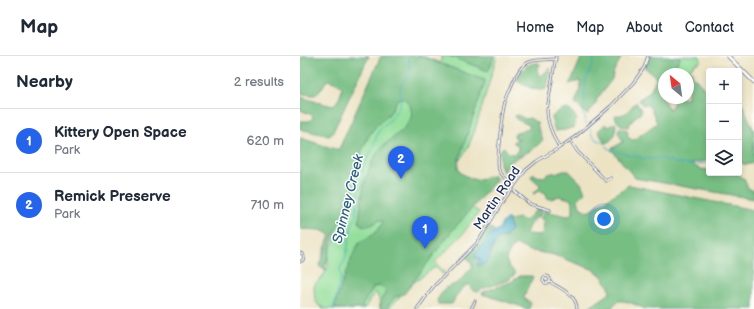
<!DOCTYPE html>
<html lang="en">
<head>
<meta charset="utf-8">
<style>
	:root { --surface:#fff; --page:#f2f2f3; --text:#1f2937; --muted:#747a83; --line:#e0e1e3; --accent:#2563eb }
	body { margin:0; font-family:"Balsamiq Sans",sans-serif; background:var(--page); color:var(--text) }
	.controls { position:absolute; right:12px; top:12px; display:grid; overflow:hidden; border-radius:4px; box-shadow:0 2px 6px #0003 }
	.controls button { width:36px; height:36px; display:grid; place-items:center; padding:0; border:0; border-bottom:1px solid var(--line); background:var(--surface); color:var(--text); font:20px sans-serif }
	.compass { position:absolute; left:358px; top:12px; width:36px; height:36px; border-radius:50%; background:var(--surface); box-shadow:0 2px 6px #0003; rotate:331deg }
	.you { position:absolute; left:304px; top:163px; width:14px; height:14px; margin:-10px; border:3px solid #fff; border-radius:50%; background:#1a73e8; box-shadow:0 0 0 6px #1a73e833 }
	.badge { display:grid; place-items:center; width:26px; height:26px; border-radius:50%; background:var(--accent); color:#fff; font-size:13px; font-weight:700 }
	.pin { position:absolute; translate:-50% -33px; filter:drop-shadow(0 1px 2px #0008) }
	.pin::after { content:''; position:absolute; top:21px; width:14px; height:12px; background:inherit; clip-path:polygon(0 0,100% 0,50% 100%) }
	.list { margin:0; padding:0; list-style:none }
	h2 { display:flex; justify-content:space-between; align-items:center; height:52px; margin:0; padding:0 16px; font-size:17px }
	h2 small { font-size:13px; font-weight:400; color:var(--muted) }
	.list li { display:grid; grid-template-columns:26px 1fr auto; gap:12px; align-items:center; box-sizing:border-box; height:64px; padding:0 16px; border-top:1px solid var(--line) }
	.list b { display:block; font-size:15px; white-space:nowrap }
	.list p { margin:0; font-size:13px; white-space:nowrap; color:var(--muted) }
	.list em { font-size:13px; font-style:normal; color:var(--muted) }
	.icon { flex:none; width:22px; height:22px; fill:none; stroke:currentColor; stroke-width:2; stroke-linecap:round; stroke-linejoin:round }
	.map { position:relative; flex:none; width:454px; height:253px; overflow:hidden }
	header { display:flex; align-items:center; gap:24px; box-sizing:border-box; height:56px; padding:0 20px; background:var(--surface); border-bottom:1px solid var(--line) }
	header strong { font-size:19px }
	nav { display:flex; gap:22px; margin-inline-start:auto; font-size:14px }
	main { display:flex }
	aside { flex:1; background:var(--surface) }
	.map>svg:first-child { display:block }
</style>
</head>
<body>
<header>
<strong>Map</strong>
<nav><a>Home</a><a>Map</a><a>About</a><a>Contact</a></nav>
</header>
<main>
<aside>
<h2>Nearby<small>2 results</small></h2>
<ul class="list">
<li><span class="badge">1</span><div><b>Kittery Open Space</b><p>Park</p></div><em>620 m</em></li>
<li><span class="badge">2</span><div><b>Remick Preserve</b><p>Park</p></div><em>710 m</em></li>
</ul>
</aside>
<div class="map">
<svg width="454" height="253" viewBox="0 0 454 253">
	<rect width="100%" height="100%" fill="#fdfcf7"/>
	<filter id="ink" filterUnits="userSpaceOnUse"><feTurbulence type="fractalNoise" baseFrequency=".025" numOctaves="2"/><feDisplacementMap in="SourceGraphic" scale="8" xChannelSelector="R" yChannelSelector="G"/><feConvolveMatrix kernelMatrix="1 2 1 2 8 2 1 2 1" color-interpolation-filters="sRGB"/></filter>
	<filter id="wash" filterUnits="userSpaceOnUse"><feTurbulence type="fractalNoise" baseFrequency=".012" numOctaves="4" result="noise"/><feDisplacementMap in="SourceGraphic" scale="16" xChannelSelector="R" yChannelSelector="G"/><feGaussianBlur stdDeviation="0.9" result="paint"/><feColorMatrix in="noise" values="0 0 0 0 0 0 0 0 0 0 0 0 0 0 0 0 0 1.4 0 .05"/><feComposite in="paint" operator="in"/></filter>
	<g filter="url(#wash)">
		<rect width="100%" height="100%" fill="#ece3c4"/>
		<path fill="#94df9b" stroke="#58877c" d="M 107,0 L 122,0 L 140,7 L 142,0 L 197,0 L 174,77 L 167,93 L 157,108 L 147,134 L 179,156 L 161,180 L 135,206 L 145,217 L 143,218 L 135,211 L 109,230 L 89,253 L 81,253 L 80,251 L 79,242 L 75,236 L 64,253 L 23,253 L 24,252 L 19,250 L 15,244 L 14,232 L 15,228 L 23,220 L 28,211 L 28,199 L 34,185 L 36,174 L 42,157 L 54,142 L 55,107 Z
			M 379,0 L 400,0 L 401,5 L 392,10 L 388,19 L 388,18 L 371,18 L 380,2 Z"/>
		<path fill="#77be83" stroke="#497670" d="M 2,0 L 69,0 L 32,78 L 29,80 L 0,73 L 0,65 L 10,65 L 13,61 L 12,59 L 0,54 L 0,41 L 21,47 L 33,50 C 38,45 42,38 42,31 L 37,27 L 28,24 L 26,25 C 18,40 17,41 0,37 L 0,6 Z
			M 81,0 L 120,0 L 185,24 L 185,26 L 158,106 L 158,112 L 161,117 L 172,123 L 177,124 L 192,120 L 194,120 L 197,123 L 151,176 L 104,238 L 95,241 L 86,253 L 80,253 C 80,245 82,241 87,235 L 85,233 L 78,230 L 74,231 L 63,248 L 62,250 L 64,253 L 35,253 C 36,242 53,195 60,186 C 63,183 68,183 71,180 C 76,177 80,171 83,167 L 82,165 L 80,164 C 73,168 67,173 60,168 L 59,165 C 62,139 64,110 83,90 C 92,81 105,75 110,64 C 114,56 110,47 103,42 L 98,43 L 90,57 L 75,71 L 68,81 L 61,97 L 53,137 L 47,151 L 33,180 L 25,211 L 27,214 L 26,214 L 21,212 L 19,210 L 30,179 L 21,174 L 0,173 L 0,82 L 35,93 L 39,93 Z
			M 149,0 L 194,0 L 189,14 L 188,15 Z
			M 282,0 L 322,0 L 314,15 L 312,23 L 297,43 L 296,47 L 287,59 L 275,47 C 278,40 281,33 280,25 L 269,28 L 273,21 Z
			M 350,0 L 368,0 L 371,1 L 379,0 L 380,2 L 371,18 L 364,18 L 364,31 L 362,38 L 366,49 L 368,53 L 371,52 L 376,42 L 388,42 L 388,19 L 390,14 L 391,15 L 393,20 L 409,38 L 409,104 L 393,107 L 392,108 L 392,109 L 401,113 L 409,114 L 409,117 L 437,117 L 444,123 L 448,132 L 454,135 L 454,143 L 335,122 L 311,93 L 323,86 L 318,76 L 319,72 L 321,72 L 327,74 L 328,77 L 327,80 L 332,84 L 334,84 L 357,67 L 350,51 L 347,49 L 343,49 L 339,44 L 339,43 L 349,37 L 356,23 L 354,19 L 345,12 Z
			M 235,7 L 239,7 L 240,10 L 237,12 L 238,17 L 241,20 L 250,12 C 251,19 248,26 246,33 C 238,37 224,29 217,25 C 221,16 224,9 235,7 Z
			M 336,46 L 341,54 L 341,57 L 335,61 L 328,71 C 321,71 316,66 315,60 C 318,58 321,60 324,58 C 329,55 332,50 336,46 Z
			M 442,47 L 454,75 L 454,107 C 448,109 444,109 439,106 L 439,51 Z
			M 263,53 C 271,52 274,58 277,64 L 275,66 L 274,71 L 265,74 L 255,75 L 252,66 L 252,61 L 255,58 Z
			M 218,59 L 225,63 L 230,62 L 237,67 L 239,75 L 243,84 C 239,88 235,92 230,95 C 224,98 209,105 206,111 C 205,113 204,115 204,117 C 199,111 199,101 201,93 L 204,91 L 208,97 L 214,98 L 218,94 L 218,90 L 213,86 L 214,85 L 220,83 L 215,82 L 214,79 L 216,76 L 226,74 L 230,72 L 229,69 L 216,63 L 215,60 Z
			M 315,67 L 316,69 C 315,77 314,85 305,87 L 298,75 L 305,68 L 308,71 Z
			M 264,115 L 269,115 L 281,127 L 285,137 L 278,144 L 280,151 L 288,156 L 329,129 L 454,154 L 454,253 L 344,253 C 341,250 324,244 320,245 C 316,245 313,250 311,253 L 287,253 L 309,238 L 310,235 L 309,231 L 301,219 L 292,213 L 254,199 L 227,194 L 218,189 L 216,189 L 212,192 L 209,197 L 206,203 L 208,209 L 215,217 L 214,219 L 209,224 L 182,233 L 178,236 L 173,235 L 168,228 C 160,233 156,240 152,248 L 138,248 L 137,244 L 145,232 L 158,227 L 164,220 L 173,210 L 166,200 L 176,190 L 188,173 L 190,172 L 193,173 L 194,177 L 186,184 L 184,189 L 180,192 L 179,195 L 175,197 L 174,200 L 175,202 L 178,201 L 178,203 L 181,203 L 180,205 L 180,210 L 189,203 L 194,189 L 199,182 L 206,181 L 207,177 L 210,175 L 211,171 L 208,163 L 211,165 L 217,162 L 226,165 L 237,153 L 242,153 L 239,161 C 231,163 229,170 226,177 L 227,178 L 242,179 L 244,167 L 243,163 L 241,163 L 243,156 L 245,155 L 267,160 L 273,157 L 273,148 L 270,143 L 259,140 L 251,143 L 247,142 L 246,137 L 239,135 L 233,138 L 234,136 L 240,132 L 240,129 L 231,121 L 232,118 L 235,118 L 236,120 L 244,121 C 249,116 257,117 264,115 Z
			M 220,220 L 232,220 L 233,221 L 224,240 L 224,242 L 231,247 L 229,253 L 224,253 L 220,250 L 182,238 L 183,236 L 211,226 Z"/>
		<path fill="#3ea8bf" stroke="#2c6c8e" d="M 206,163 L 208,163 L 211,174 L 207,177 L 206,181 C 204,181 201,181 199,182 C 194,186 189,198 189,204 C 186,207 183,209 178,210 L 177,208 L 181,203 L 178,204 L 178,201 L 176,203 L 174,201 L 176,196 L 179,195 L 180,191 L 184,189 C 185,183 193,175 199,173 L 202,167 Z"/>
		<g fill="none" stroke-linecap="round" stroke-linejoin="round">
			<path stroke="#3ea8bf" stroke-width="1" d="M 286,68 L 285,61 L 283,59 C 285,52 284,50 284,43 C 284,37 285,30 286,24 C 288,16 295,9 294,0
				M 290,73 L 292,79 L 295,83 L 303,86 L 310,94 L 320,96 L 328,99 L 337,100 L 343,103 L 360,102 L 376,107 L 391,109 L 400,108 L 409,106
				M 33,253 L 41,222 L 40,212 L 45,204 L 52,169 L 56,160 L 56,154 L 58,146 L 58,137 L 62,130 L 63,125 L 63,114 L 64,110 L 72,94 L 78,76 L 81,72 L 90,64 L 100,49 L 101,45 L 100,38 L 101,30 L 110,18 L 110,11 L 108,0"/>
		</g>
	</g>
	<g filter="url(#ink)">
		<g fill="none" stroke-linecap="round" stroke-linejoin="round">
			<defs>
				<path id="minor" d="M 256,0 L 247,54 C 247,66 253,81 259,91
					M 270,84 L 277,95 L 306,125 L 311,122
					M 214,129 C 209,125 202,121 199,114 C 196,104 202,57 205,46 C 208,38 217,15 223,10 C 231,2 246,4 256,3
					M 212,133 L 230,148 L 250,154
					M 0,197 L 3,198 L 4,201 L 3,204 L 0,206
					M 250,226 L 250,223 L 249,221 L 246,220 L 244,221 L 243,224 L 245,227 L 248,227 L 250,226 C 260,232 277,239 277,253
					M 117,253 L 133,231 L 178,186 L 203,145 L 226,114 L 237,105 L 259,92 L 276,80 L 311,50 L 333,27 L 344,12 L 348,0
					M 171,253 L 175,245"/>
				<path id="primary" d="M 428,0 L 454,26"/>
			</defs>
			<use href="#minor" stroke="#646e82" stroke-width="3"/>
			<use href="#primary" stroke="#646e82" stroke-width="4.5"/>
			<use href="#minor" stroke="#fff" stroke-width="1.5"/>
			<use href="#primary" stroke="#fff" stroke-width="3"/>
		</g>
	</g>
	<g text-anchor="middle" dominant-baseline="central" stroke-width="3" stroke-linejoin="round" paint-order="stroke">
		<g font-size="13" fill="#1b2f5e" stroke="#fdfcf7">
			<text transform="translate(197 142) rotate(-56)">Martin Road</text>
		</g>
		<g font-size="14" font-style="italic" fill="#295f85" stroke="#fdfcf7">
			<text transform="translate(48 143) rotate(-76)">Spinney Creek</text>
		</g>
	</g>
</svg>
<div class="controls">
<button>+</button>
<button>−</button>
<button><svg class="icon" aria-label="layers" viewBox="0 0 24 24"><path d="M12 4l9 5-9 5-9-5zM3 14l9 5 9-5"/></svg></button>
</div>
<svg class="compass" viewBox="-18 -18 36 36"><path d="M0-13l5 13h-10z" fill="#e53935"/><path d="M0 13l5-13h-10z" fill="#747a83"/></svg>
<div class="you"></div>
<div class="pin badge" style="left:125px;top:193px">1</div>
<div class="pin badge" style="left:101px;top:123px">2</div>
</div>
</main>
</body>
</html>
